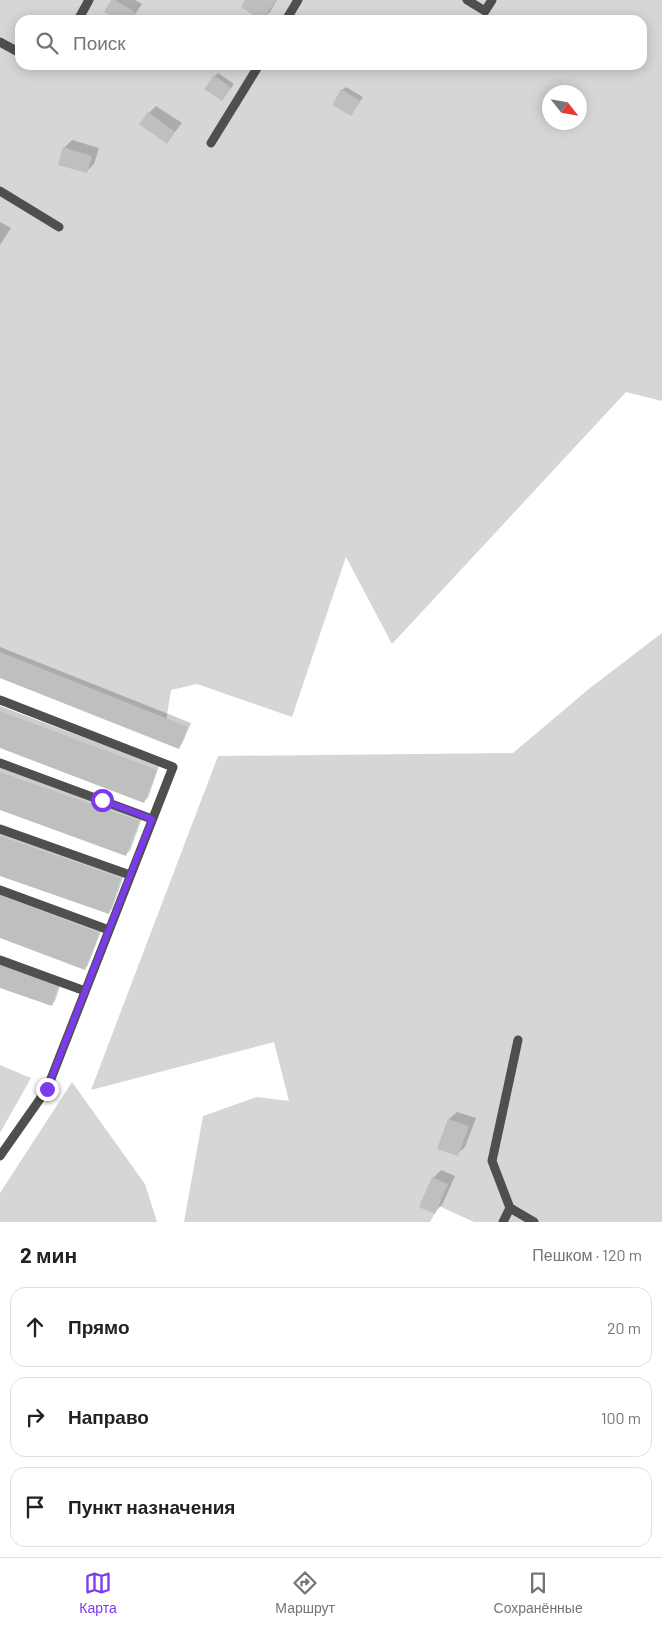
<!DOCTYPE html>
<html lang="ru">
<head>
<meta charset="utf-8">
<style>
	:root { --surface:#fff; --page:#f6f6f6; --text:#202124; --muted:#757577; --line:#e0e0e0; --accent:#7c3aed }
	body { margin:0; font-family:Barlow,sans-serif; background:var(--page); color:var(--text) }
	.compass { position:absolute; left:542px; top:85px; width:45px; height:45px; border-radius:50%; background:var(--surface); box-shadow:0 2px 12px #0003; rotate:121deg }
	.stop { position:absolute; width:15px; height:15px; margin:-11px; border:4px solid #7c3aed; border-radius:50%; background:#fff }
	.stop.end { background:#7c3aed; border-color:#fff; box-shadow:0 1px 5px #0008 }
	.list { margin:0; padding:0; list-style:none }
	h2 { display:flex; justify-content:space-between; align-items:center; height:65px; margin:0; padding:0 20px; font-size:21px }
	h2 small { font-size:16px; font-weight:400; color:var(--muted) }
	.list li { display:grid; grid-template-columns:32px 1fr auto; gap:15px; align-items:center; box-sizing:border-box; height:80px; margin:0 10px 10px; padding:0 10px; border:1px solid var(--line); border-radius:15px }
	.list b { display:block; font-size:19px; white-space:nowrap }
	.list em { font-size:16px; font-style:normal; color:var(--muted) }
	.icon { flex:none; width:28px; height:28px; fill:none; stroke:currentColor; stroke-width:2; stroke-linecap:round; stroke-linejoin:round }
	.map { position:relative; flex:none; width:662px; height:1222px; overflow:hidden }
	.search { position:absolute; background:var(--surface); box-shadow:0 2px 12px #0003; left:15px; right:15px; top:15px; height:55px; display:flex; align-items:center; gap:12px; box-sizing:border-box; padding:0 18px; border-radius:15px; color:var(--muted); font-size:19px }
	.sheet { height:335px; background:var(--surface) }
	nav { display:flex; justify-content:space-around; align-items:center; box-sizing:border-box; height:70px; border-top:1px solid var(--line); background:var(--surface); font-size:14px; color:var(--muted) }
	nav a { display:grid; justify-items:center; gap:2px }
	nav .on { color:var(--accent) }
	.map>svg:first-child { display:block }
</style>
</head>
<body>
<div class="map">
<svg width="662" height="1222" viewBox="0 0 662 1222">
	<rect width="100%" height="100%" fill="#fff"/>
	<path fill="#d6d6d6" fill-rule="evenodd" d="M 0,0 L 662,0 L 662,401 L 626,392 L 392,644 L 346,557 L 292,717 L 197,684 L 171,690 L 164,734 L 0,657 ZM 20,20 L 642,20 L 642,65 L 20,65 ZM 550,92 L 580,92 L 580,122 L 550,122 Z
		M 662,633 L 662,1222 L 474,1222 L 439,1206 L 430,1222 L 184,1222 L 203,1116 L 257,1097 L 289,1101 L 274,1042 L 91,1090 L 218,756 L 513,753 L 590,688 Z
		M 0,1065 L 31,1078 L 0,1133 Z
		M 72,1082 L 145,1184 L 157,1222 L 0,1222 L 0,1193 Z"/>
	<path fill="#0003" d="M 113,0 L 135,0 L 142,4 L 131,20 L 120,20 Z
		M 247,0 L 277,0 L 270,12 L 262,19 Z
		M 218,73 L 234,84 L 225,96 L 215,76 Z
		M 346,87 L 363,97 L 351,115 L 342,90 Z
		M 156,106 L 182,123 L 167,142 L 149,113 Z
		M 72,140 L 99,148 L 94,164 L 86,172 L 64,148 Z
		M 0,222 L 11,228 L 0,245 Z
		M 0,647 L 191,723 L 182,744 L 179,748 L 0,676 Z
		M 0,706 L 159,766 L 148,798 L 144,801 L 0,747 Z
		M 0,767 L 142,818 L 130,851 L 126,854 L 0,809 Z
		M 0,831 L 124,875 L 112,909 L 108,912 L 0,874 Z
		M 0,890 L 102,929 L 88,965 L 85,969 L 0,936 Z
		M 62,980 L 55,1001 L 51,1005 L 0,987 Z
		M 457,1112 L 476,1118 L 465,1147 L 457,1154 L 439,1148 L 449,1119 Z
		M 441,1170 L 455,1176 L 442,1205 L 435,1212 L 433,1178 Z"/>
	<path fill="#bfbfbf" d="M 111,0 L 115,0 L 135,12 L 131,20 L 118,20 L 104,12 Z
		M 245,0 L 276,0 L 263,20 L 260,20 L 241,7 Z
		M 214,75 L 231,88 L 222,101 L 204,89 Z
		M 341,89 L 360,101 L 351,116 L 332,105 Z
		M 148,112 L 175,132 L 167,144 L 139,124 Z
		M 63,147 L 92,156 L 87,173 L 58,165 Z
		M 0,652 L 188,727 L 179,749 L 0,678 Z
		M 0,711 L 157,770 L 144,803 L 0,748 Z
		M 0,772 L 139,821 L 126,856 L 0,810 Z
		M 0,836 L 121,878 L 109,914 L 0,876 Z
		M 0,895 L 99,933 L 85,970 L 0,938 Z
		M 0,964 L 59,984 L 52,1006 L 0,988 Z
		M 448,1119 L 469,1126 L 458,1156 L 437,1149 Z
		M 432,1177 L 448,1184 L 435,1214 L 419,1207 Z"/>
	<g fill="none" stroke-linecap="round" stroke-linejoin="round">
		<path stroke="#4f4f4f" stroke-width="9" d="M 467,0 L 485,11 L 492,0
			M 78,20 L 89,0
			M 286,20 L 298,0
			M 0,42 L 20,53
			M 211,143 L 259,65
			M 0,191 L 59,227
			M 0,700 L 173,767 L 47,1089 L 0,1156
			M 0,763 L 152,819
			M 0,829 L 130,875
			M 0,890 L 109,930
			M 0,960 L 85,991
			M 510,1208 L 492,1161 L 518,1040
			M 503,1222 L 510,1208 L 534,1222"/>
	</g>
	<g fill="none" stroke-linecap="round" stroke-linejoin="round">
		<path stroke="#7c3aed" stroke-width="6" d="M 47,1089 L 152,819 L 102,800"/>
	</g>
</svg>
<svg class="compass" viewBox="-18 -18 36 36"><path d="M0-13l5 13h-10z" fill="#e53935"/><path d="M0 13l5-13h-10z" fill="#757577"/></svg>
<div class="stop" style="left:102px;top:800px"></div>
<div class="stop end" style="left:47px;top:1089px"></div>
<div class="search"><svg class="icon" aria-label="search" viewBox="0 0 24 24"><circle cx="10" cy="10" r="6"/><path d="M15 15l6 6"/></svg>Поиск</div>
</div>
<section class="sheet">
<h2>2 мин<small>Пешком · 120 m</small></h2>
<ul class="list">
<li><svg class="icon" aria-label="ahead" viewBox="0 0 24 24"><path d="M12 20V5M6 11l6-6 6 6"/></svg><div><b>Прямо</b></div><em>20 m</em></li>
<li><svg class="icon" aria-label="right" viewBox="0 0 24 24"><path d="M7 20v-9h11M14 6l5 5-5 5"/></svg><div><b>Направо</b></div><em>100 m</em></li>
<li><svg class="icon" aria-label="arrive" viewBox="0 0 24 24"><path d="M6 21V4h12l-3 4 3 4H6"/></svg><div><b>Пункт назначения</b></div></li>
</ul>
</section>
<nav>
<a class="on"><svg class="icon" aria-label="map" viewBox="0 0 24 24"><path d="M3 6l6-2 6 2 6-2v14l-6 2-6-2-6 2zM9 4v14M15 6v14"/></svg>Карта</a>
<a><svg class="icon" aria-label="directions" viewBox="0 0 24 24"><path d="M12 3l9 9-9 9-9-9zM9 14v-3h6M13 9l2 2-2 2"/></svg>Маршрут</a>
<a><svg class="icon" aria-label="saved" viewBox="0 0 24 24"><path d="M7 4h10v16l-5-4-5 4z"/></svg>Сохранённые</a>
</nav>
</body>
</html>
